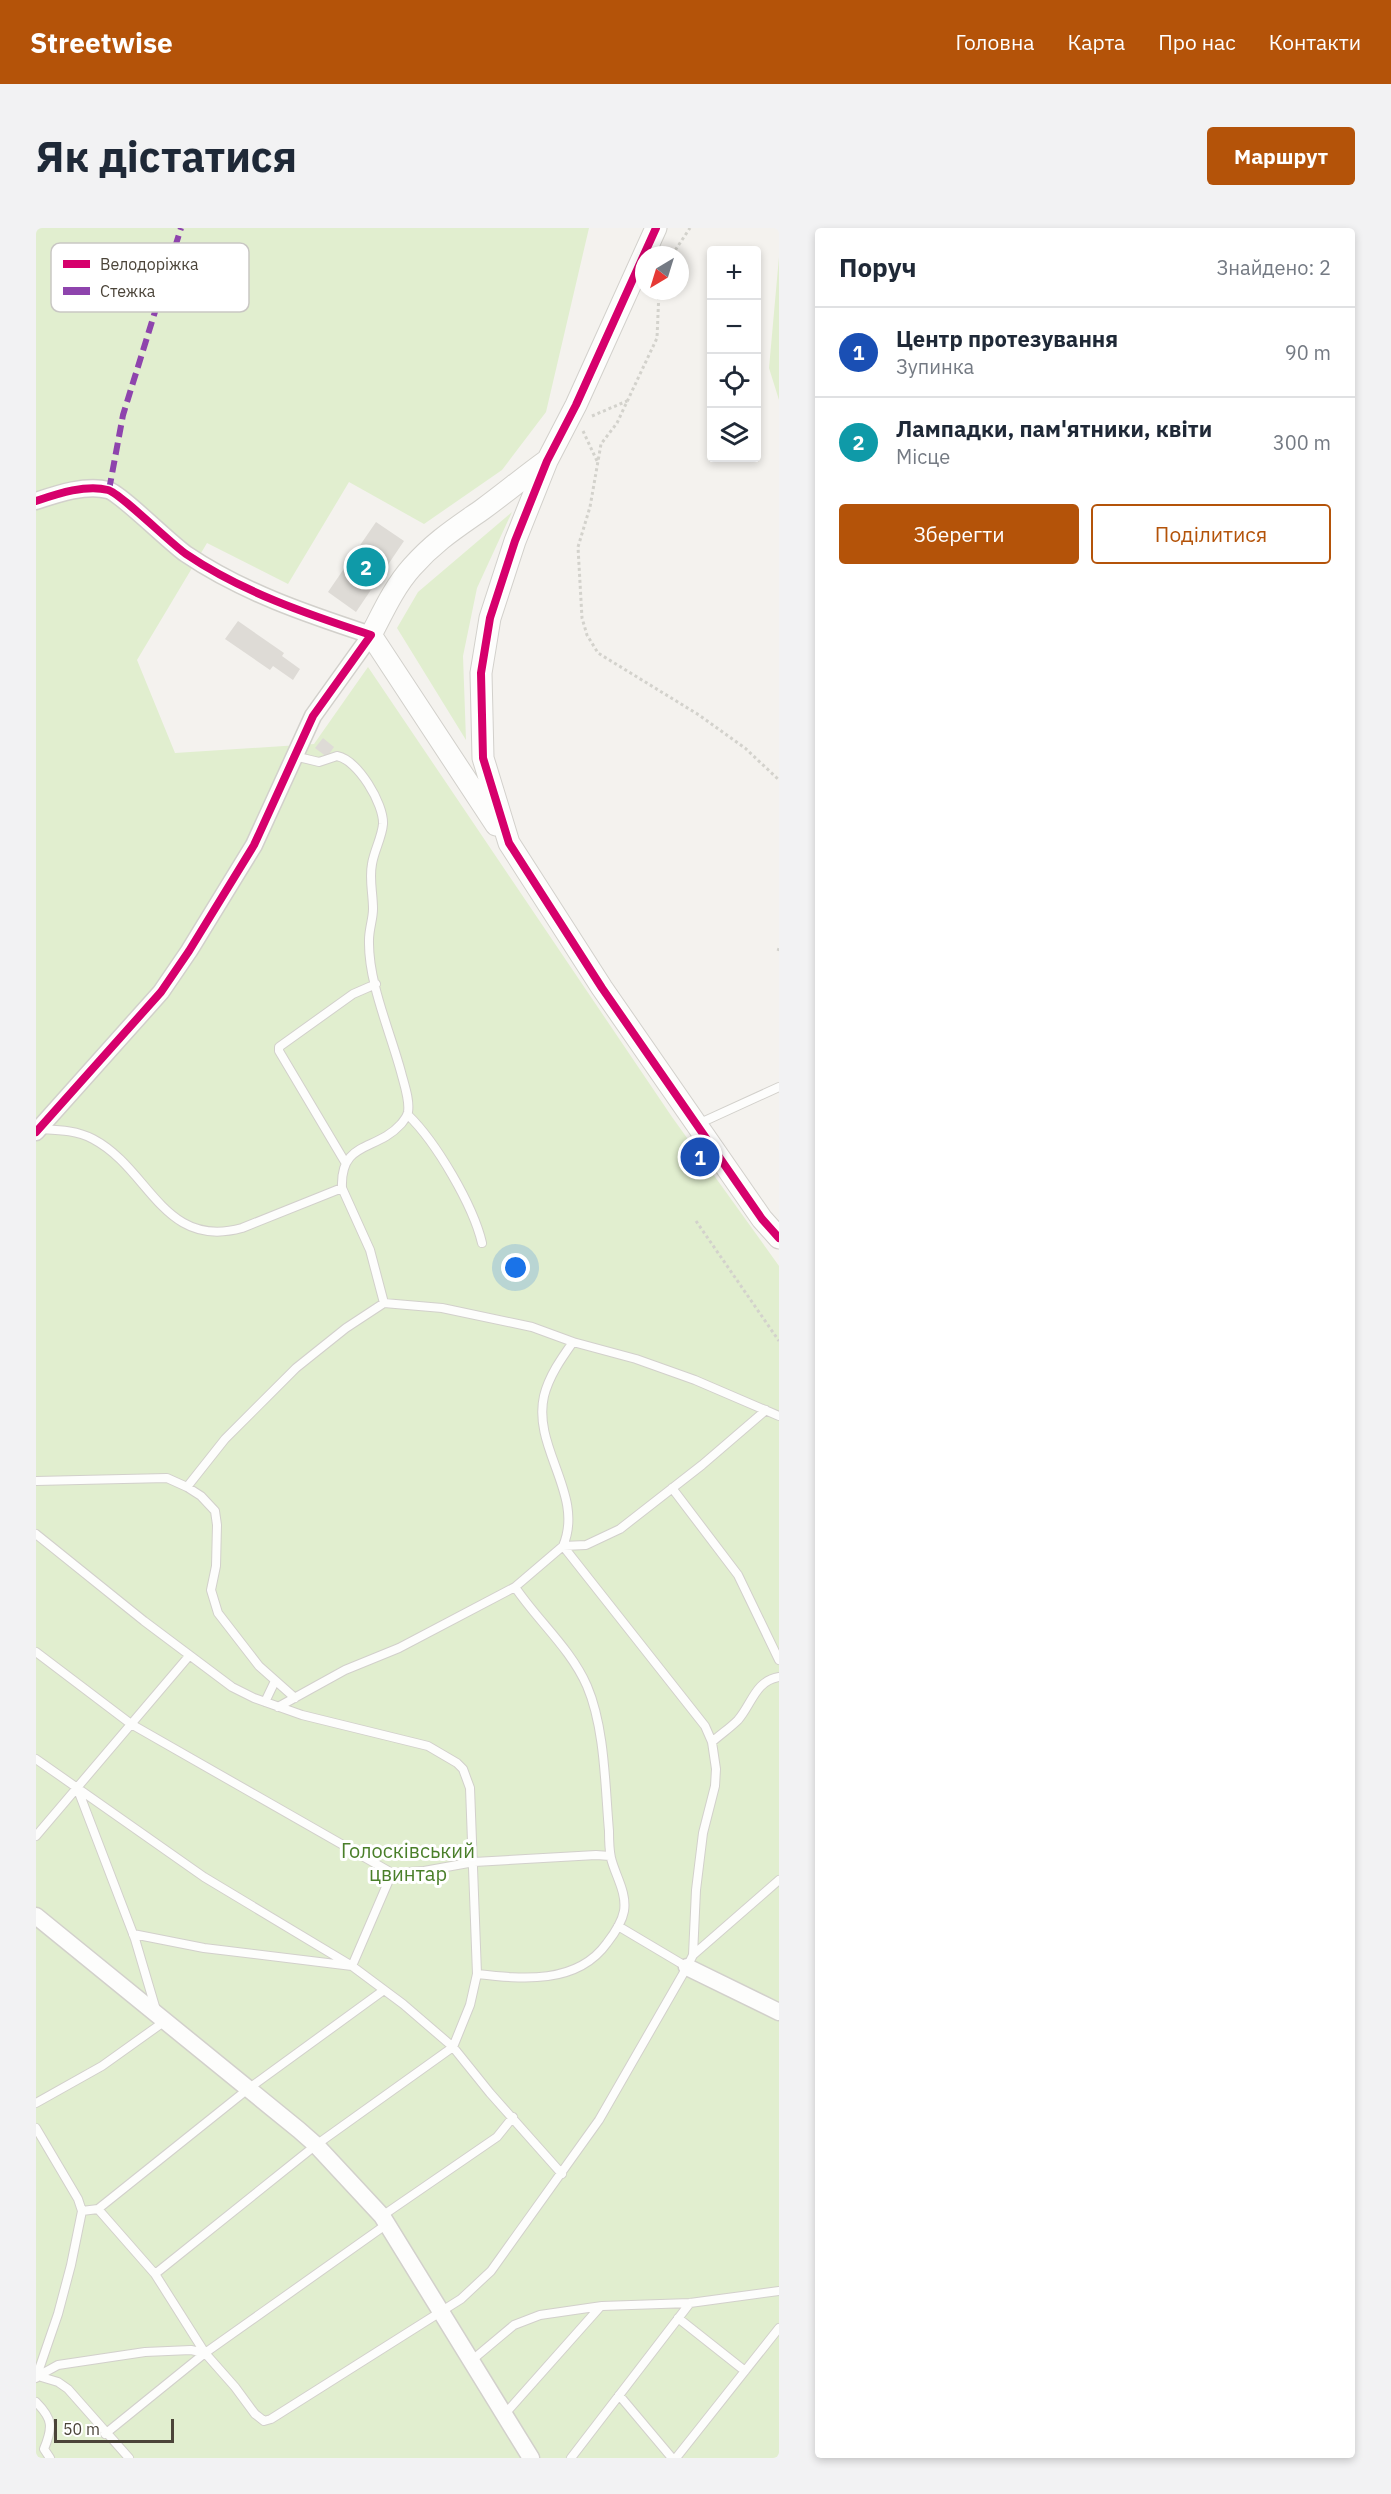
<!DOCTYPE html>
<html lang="uk">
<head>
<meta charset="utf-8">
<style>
	:root { --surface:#fff; --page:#f2f2f3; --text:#1f2937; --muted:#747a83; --line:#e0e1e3; --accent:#b45309 }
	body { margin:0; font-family:"IBM Plex Sans",sans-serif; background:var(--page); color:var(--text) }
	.controls { position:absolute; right:18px; top:18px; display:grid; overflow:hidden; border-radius:6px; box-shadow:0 3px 9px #0003 }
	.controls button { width:54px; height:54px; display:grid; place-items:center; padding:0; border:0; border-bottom:2px solid var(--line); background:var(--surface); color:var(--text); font:30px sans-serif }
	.compass { position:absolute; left:599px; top:18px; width:54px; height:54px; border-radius:50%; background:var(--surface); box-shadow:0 3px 9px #0003; rotate:218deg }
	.scale { position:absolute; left:18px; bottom:15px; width:120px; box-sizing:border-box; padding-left:6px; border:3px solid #4b4439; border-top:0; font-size:16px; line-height:21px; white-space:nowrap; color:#4b4439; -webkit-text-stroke:4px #fff; paint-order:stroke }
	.you { position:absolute; left:480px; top:1040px; width:21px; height:21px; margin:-15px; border:4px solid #fff; border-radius:50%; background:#1a73e8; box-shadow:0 0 0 9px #1a73e833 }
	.badge { display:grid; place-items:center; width:39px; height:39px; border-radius:50%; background:var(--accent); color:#fff; font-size:20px; font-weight:700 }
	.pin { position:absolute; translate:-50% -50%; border:3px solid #fff; box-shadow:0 2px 6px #0006 }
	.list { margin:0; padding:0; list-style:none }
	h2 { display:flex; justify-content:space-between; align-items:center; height:78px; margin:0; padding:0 24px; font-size:26px }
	h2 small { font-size:20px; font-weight:400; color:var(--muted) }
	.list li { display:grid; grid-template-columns:39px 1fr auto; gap:18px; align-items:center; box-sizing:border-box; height:90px; padding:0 24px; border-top:2px solid var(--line) }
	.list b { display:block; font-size:22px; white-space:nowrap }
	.list p { margin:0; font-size:20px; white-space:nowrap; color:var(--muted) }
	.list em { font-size:20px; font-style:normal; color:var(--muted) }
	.actions { display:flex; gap:12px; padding:18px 24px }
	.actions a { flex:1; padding:14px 0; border:2px solid var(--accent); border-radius:6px; text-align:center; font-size:21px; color:var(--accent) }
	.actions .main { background:var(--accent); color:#fff }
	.icon { flex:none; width:33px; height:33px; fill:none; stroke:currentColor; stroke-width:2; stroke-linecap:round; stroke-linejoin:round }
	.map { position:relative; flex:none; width:743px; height:2230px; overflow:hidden; border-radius:6px }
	header { display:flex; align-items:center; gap:36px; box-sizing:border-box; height:84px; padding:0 30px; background:var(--accent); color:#fff }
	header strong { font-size:28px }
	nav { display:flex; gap:33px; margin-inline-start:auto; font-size:21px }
	.intro { display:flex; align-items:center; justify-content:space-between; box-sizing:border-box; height:144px; padding:0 36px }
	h1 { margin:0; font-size:42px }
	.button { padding:15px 27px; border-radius:6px; background:var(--accent); color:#fff; font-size:21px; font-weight:700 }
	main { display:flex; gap:36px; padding:0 36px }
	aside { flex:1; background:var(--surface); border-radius:6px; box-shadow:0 3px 9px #0003 }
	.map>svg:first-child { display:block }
</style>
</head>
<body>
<header>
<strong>Streetwise</strong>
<nav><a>Головна</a><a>Карта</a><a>Про нас</a><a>Контакти</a></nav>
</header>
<div class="intro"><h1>Як дістатися</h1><a class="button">Маршрут</a></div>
<main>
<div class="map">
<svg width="743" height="2230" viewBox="0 0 743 2230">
	<rect width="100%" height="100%" fill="#f4f2ee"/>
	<path fill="#e1eecf" d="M 0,0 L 553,0 L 510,184 L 466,242 L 388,296 L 313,254 L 252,356 L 171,315 L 101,432 L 139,525 L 278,516 L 332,439 L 636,889 L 743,1038 L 743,2230 L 0,2230 Z
		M 743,29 L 743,172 L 733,140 Z
		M 476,284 L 441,360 L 427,428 L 430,512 L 361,400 L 382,364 Z"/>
	<path fill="#dedbd6" d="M 340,294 L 368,313 L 320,384 L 292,364 Z
		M 202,393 L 248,425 L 246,428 L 264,441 L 257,452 L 237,438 L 234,442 L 189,411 Z
		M 287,510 L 298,519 L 291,529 L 279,520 Z"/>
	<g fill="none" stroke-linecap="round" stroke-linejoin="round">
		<defs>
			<path id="service" d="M 258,528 L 283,534 L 301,528 C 322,532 348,576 347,596 C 346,609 338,623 336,636 C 333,651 337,665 337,681 C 337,691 333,701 333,712 C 332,754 354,803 365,844 C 368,856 374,872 372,884 C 371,889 368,892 365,896 C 340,924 304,912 306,960
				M 372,887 C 400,914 437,977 446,1015
				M 662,896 L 743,859
				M 3,901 C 22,902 40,902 57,911 C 114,941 127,1022 206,1000 L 306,960 L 334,1022 L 348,1075
				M 309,934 L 243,823 L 243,819 L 317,766 L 340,756
				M 0,1253 L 131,1250 L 151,1259 L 165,1268 L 179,1283 L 181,1297 L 180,1338 L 175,1362 L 182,1385 L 223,1438 L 259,1470
				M 151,1259 L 189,1211 L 260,1140 L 310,1100 L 348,1075 L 406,1080 L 496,1099 L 537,1114 L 600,1131 L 659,1152 L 743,1188
				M 636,1260 L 702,1347 L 743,1432
				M 0,1306 L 108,1393 L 196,1459 L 218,1470 L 266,1487 L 392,1518 L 421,1535 L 427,1541 L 434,1560 L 441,1746 L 434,1777 L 417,1819 L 280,1917 L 119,2046
				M 0,1424 L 95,1496 L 356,1645 L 388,1643 L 438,1634 L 560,1627 L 574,1628
				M 229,1474 L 239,1453
				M 242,1479 L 309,1442 L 363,1420 L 479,1359 L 527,1318 L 550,1317 L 584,1301 L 666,1237 L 730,1182
				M 676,1514 C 685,1506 694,1500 702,1492 C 716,1476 719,1453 743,1449
				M 0,1531 L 168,1649 L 316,1738 L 367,1776 L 417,1819 L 454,1865 L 526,1946
				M 42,1562 L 99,1711 L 120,1782
				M 0,1608 L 153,1428
				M 582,1698 L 651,1739
				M 97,1706 L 168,1720 L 316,1738 L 356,1645
				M 657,1727 L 743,1652
				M 441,1746 C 486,1751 541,1757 571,1715 C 578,1706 586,1694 588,1683 C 591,1664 579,1647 575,1630 C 573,1621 573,1611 573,1603 C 569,1558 569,1500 551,1458 C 535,1421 501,1392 479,1359
				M 0,1875 L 66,1838 L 129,1793
				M 0,1900 L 42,1971 L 46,1983
				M 62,1981 L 119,2046 L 169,2125 L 199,2159 L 219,2186 L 228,2193 L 235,2191 L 425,2071 L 455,2043 L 563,1892 L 651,1739 L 657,1727 L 660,1662 L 667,1605 L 679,1558 L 680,1541 L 676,1514 L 669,1498 L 527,1318 C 549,1267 496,1220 508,1168 C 513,1148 525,1131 537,1114
				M 346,1988 L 461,1909 L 477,1889
				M 642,2090 L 709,2143
				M 435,2133 L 478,2097 L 504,2087 L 566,2078 L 654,2075 L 743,2063
				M 2,2148 L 22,2137 L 109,2124 L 155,2122 L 169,2125
				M 2,2148 L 22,2154 L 32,2161 L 93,2230
				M 0,2150 L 22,2086 L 35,2037 L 46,1983 L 62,1981 L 212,1861 L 348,1762
				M 583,2167 L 636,2230
				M 0,2174 C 17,2191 17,2199 8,2221 L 14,2230
				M 468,2187 L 564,2079
				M 69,2206 L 169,2125 L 351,1996
				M 535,2230 L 654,2075
				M 640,2230 L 743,2100"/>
			<path id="minor" d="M 0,273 C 21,266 50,256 72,262 C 84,265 134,315 150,326 C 206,364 271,386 335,407 L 277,488 L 218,617 L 153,723 L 125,764 L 0,904
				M 0,1688 L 263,1902 L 280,1917 L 346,1988 L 495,2230
				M 651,1739 L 743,1784"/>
			<path id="tertiary" d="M 620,0 L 540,177 L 511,233 L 479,313 L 454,390 L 445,445 L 447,530 L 473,615 L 566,760 L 726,991 L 743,1010
				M 460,597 L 335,407 C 347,384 358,359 376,339 C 399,313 420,300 447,281 C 469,265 489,248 510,233"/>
		</defs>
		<use href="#service" stroke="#d2d0cb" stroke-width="10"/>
		<use href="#minor" stroke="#d2d0cb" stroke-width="19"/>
		<use href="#tertiary" stroke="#d2d0cb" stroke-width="23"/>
		<path stroke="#d3d2cc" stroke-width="3" stroke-dasharray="3 3" stroke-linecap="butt" d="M 636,27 L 654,0
			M 623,63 L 621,110 L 581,195 L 565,216 L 554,279 L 542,319 L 546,390 L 551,407 L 562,425 L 663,487 L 709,520 L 743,552
			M 556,188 L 591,173
			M 547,203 L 561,233
			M 742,723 L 743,720
			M 660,993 L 743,1113"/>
		<use href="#service" stroke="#fdfdfc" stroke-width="8"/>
		<use href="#minor" stroke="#fdfdfc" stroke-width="16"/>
		<use href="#tertiary" stroke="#fdfdfc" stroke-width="21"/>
		<path stroke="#8e44ad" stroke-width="6" stroke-dasharray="12 6" stroke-linecap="butt" d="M 73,262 L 87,187 L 145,0"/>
		<defs>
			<path id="cycleway" d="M 620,0 L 540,177 L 511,233 L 479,313 L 454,390 L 445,445 L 447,530 L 473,615 L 566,760 L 726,991 L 743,1010
				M 0,273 C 21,266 50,256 72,262 C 84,265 134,315 150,326 C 206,364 271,386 335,407 L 277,488 L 218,617 L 153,723 L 125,764 L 0,904"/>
		</defs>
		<use href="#cycleway" stroke="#fff" stroke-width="11"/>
		<use href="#cycleway" stroke="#d6006c" stroke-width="8"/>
	</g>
	<g text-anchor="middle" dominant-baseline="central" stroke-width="6" stroke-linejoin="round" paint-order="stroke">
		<g font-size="20" fill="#4a7f2a" stroke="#fff">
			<text x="372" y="1622">Голосківський<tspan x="372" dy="23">цвинтар</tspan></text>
		</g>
	</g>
	<rect x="15" y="15" width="198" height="69" rx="9" fill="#fff" stroke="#c9c7c4" stroke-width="1.5"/>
	<rect x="27" y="32" width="27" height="8" fill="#d6006c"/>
	<rect x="27" y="59" width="27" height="8" fill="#8e44ad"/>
	<g font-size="16" fill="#4b4439">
		<text x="64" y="42">Велодоріжка</text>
		<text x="64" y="69">Стежка</text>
	</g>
</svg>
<div class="controls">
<button>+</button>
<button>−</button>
<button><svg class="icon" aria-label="locate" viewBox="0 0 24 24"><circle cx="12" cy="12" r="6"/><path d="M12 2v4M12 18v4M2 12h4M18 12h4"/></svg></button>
<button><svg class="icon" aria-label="layers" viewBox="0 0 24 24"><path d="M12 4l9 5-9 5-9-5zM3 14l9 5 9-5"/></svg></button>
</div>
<svg class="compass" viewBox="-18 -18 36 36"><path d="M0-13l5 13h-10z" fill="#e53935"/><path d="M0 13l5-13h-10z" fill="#747a83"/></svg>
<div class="scale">50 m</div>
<div class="you"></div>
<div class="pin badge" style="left:664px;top:929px;background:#1a4fb4">1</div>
<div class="pin badge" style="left:330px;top:339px;background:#0f9aa8">2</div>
</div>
<aside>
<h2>Поруч<small>Знайдено: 2</small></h2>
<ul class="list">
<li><span class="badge" style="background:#1a4fb4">1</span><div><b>Центр протезування</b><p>Зупинка</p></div><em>90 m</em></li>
<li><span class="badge" style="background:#0f9aa8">2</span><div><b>Лампадки, пам'ятники, квіти</b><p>Місце</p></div><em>300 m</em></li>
</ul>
<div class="actions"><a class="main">Зберегти</a><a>Поділитися</a></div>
</aside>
</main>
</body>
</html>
